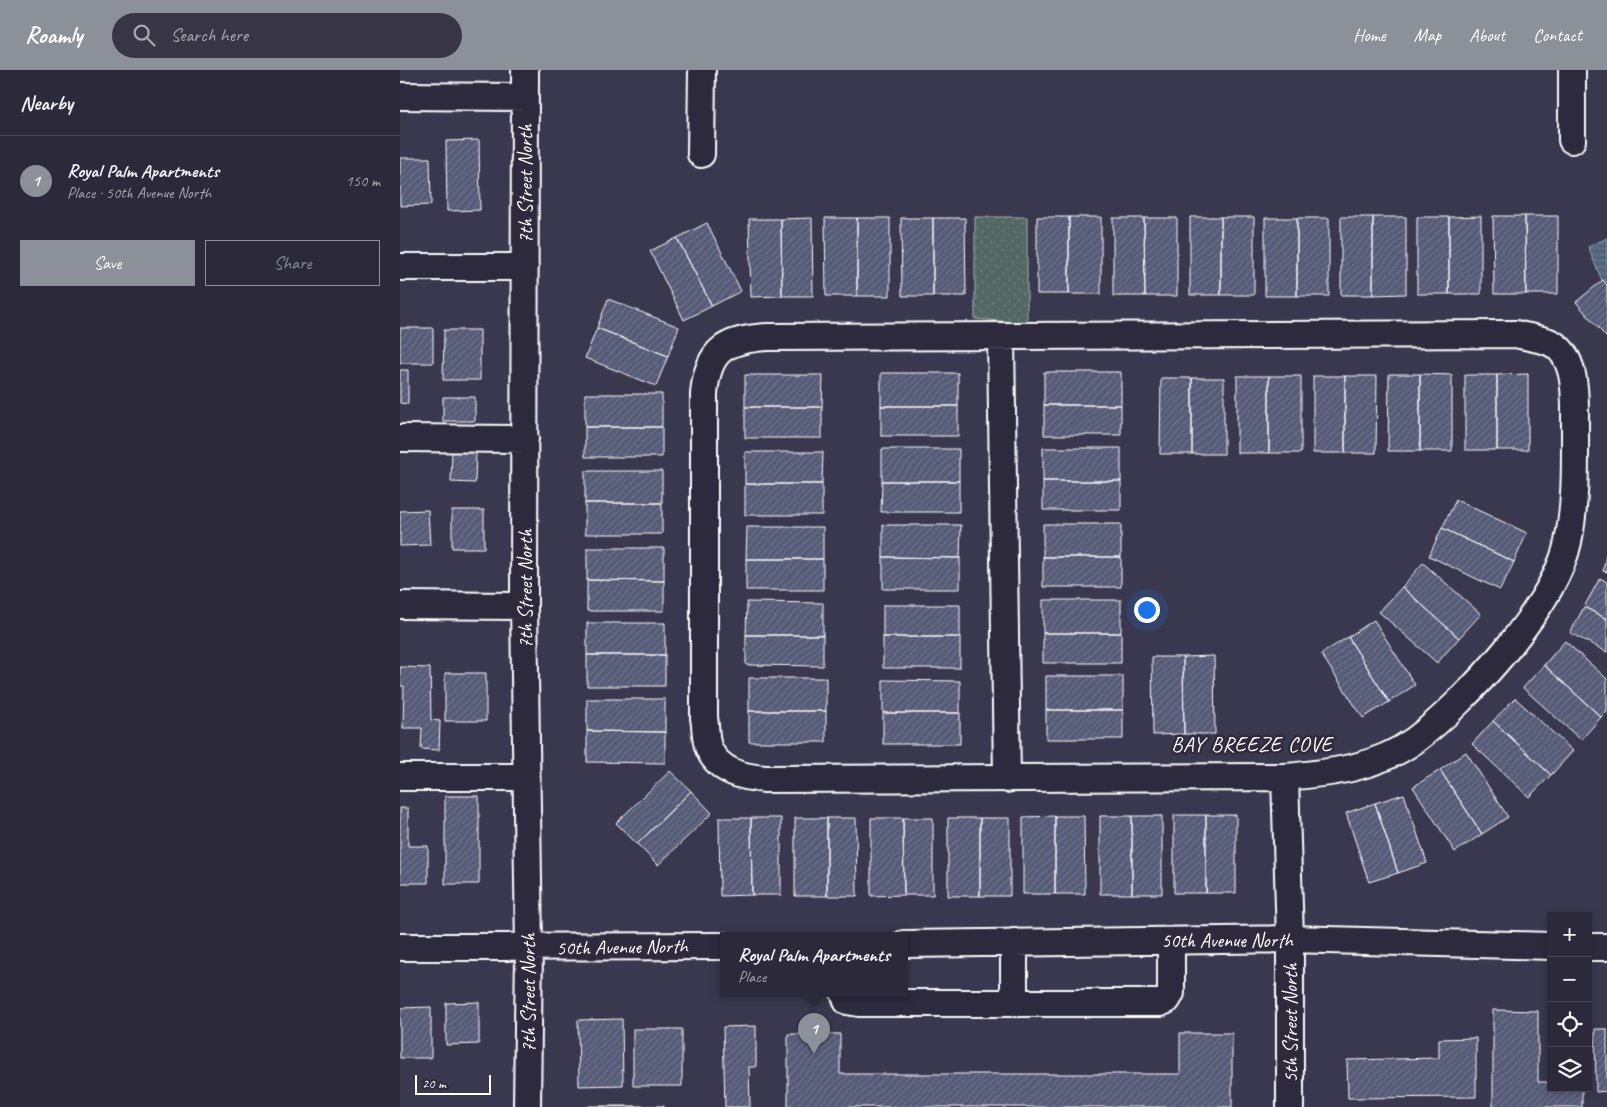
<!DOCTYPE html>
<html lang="en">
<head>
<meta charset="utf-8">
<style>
	:root { --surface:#2c2a3a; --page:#383645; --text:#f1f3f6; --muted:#a6a7af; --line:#484654; --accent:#8c9099 }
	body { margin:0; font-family:Caveat,sans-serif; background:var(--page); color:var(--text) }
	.controls { position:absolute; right:15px; bottom:15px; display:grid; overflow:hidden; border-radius:0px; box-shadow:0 2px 8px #0003 }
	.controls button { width:45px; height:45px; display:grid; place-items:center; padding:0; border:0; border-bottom:1px solid var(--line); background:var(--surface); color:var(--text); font:25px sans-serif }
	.scale { position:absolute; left:15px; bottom:12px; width:76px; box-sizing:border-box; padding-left:5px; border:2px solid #fff; border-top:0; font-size:14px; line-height:18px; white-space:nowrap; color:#fff; -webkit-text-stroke:4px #2f2a3d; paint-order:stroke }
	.you { position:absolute; left:746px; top:539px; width:18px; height:18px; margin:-12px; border:4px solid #fff; border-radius:50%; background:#1a73e8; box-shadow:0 0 0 8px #1a73e833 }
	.badge { display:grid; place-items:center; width:32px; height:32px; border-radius:50%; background:var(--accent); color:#fff; font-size:16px; font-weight:700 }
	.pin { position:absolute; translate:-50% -41px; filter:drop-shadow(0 1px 2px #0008) }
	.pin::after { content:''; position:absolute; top:26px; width:18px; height:15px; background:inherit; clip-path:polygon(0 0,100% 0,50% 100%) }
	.popup { position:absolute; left:320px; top:862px; width:188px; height:65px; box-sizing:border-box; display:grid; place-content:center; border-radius:0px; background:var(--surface); filter:drop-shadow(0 1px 4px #0005); font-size:16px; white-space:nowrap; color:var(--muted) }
	.popup b { font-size:19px; color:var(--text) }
	.popup::after { content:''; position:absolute; left:50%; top:100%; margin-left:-10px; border:10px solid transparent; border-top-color:var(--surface) }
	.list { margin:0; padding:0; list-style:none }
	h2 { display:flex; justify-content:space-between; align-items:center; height:65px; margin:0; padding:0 20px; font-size:21px }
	h2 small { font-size:16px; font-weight:400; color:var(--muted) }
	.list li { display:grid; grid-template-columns:32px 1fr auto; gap:15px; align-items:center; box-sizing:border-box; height:90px; padding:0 20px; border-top:1px solid var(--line) }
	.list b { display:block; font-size:19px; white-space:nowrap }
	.list p { margin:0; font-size:16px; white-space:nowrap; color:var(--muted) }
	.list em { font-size:16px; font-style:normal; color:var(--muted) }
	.actions { display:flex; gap:10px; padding:15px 20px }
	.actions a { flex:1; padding:11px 0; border:1px solid var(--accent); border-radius:0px; text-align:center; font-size:18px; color:var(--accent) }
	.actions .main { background:var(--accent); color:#fff }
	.icon { flex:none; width:28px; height:28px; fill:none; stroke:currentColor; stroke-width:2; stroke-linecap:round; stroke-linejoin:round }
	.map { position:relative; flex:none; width:1207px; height:1037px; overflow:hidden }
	header { display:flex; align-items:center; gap:30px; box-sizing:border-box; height:70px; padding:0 25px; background:var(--accent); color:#fff }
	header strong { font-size:24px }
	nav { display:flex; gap:28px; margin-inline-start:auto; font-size:18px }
	.search { width:350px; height:45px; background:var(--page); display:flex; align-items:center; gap:12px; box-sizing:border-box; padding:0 18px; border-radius:28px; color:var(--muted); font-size:19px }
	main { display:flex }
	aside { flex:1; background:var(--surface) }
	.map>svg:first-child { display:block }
</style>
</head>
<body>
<header>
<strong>Roamly</strong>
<div class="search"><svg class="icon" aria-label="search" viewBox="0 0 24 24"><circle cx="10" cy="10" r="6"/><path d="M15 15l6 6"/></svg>Search here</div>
<nav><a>Home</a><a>Map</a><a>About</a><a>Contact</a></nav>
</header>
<main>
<aside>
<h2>Nearby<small></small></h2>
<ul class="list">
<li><span class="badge">1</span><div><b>Royal Palm Apartments</b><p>Place · 50th Avenue North</p></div><em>150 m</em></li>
</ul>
<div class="actions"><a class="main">Save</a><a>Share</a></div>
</aside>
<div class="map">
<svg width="1207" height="1037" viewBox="0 0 1207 1037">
	<defs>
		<pattern id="grass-dots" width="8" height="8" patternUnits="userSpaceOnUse" patternTransform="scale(1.25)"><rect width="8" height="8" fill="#536863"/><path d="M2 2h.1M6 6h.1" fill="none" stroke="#6d7f7a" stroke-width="1.8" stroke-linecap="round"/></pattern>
		<pattern id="water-rules" width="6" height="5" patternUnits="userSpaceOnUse" patternTransform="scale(1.25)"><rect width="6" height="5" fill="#50657b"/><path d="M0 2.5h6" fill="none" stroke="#6a7c8f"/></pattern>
		<pattern id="building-hatch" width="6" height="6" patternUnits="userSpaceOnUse" patternTransform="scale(1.25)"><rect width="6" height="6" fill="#555a76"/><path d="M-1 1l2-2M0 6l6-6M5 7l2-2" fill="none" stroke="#6e738b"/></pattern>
	</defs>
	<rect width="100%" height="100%" fill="#3a384e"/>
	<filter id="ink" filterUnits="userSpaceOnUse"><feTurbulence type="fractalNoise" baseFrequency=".02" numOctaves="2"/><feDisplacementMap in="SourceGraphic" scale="10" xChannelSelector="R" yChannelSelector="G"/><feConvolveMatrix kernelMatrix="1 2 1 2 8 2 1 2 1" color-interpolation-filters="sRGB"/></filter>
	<g filter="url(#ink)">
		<path fill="url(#grass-dots)" stroke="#a9b4b1" d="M 575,147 L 627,147 L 627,253 L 575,249 Z"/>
		<path fill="url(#water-rules)" stroke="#96a3b0" d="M 1207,168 L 1207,223 L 1188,177 Z"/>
		<path fill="url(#building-hatch)" stroke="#fff" d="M 79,70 L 80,140 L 47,141 L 46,71 Z
			M 0,88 L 30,88 L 31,135 L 0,136 Z
			M 1081,146 L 1081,224 L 1049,224 L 1049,147 Z
			M 1093,146 L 1125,146 L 1126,224 L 1094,224 Z
			M 1125,146 L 1158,146 L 1158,224 L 1126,224 Z
			M 637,147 L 669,147 L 669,224 L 637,224 Z
			M 669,147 L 701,147 L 701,224 L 669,224 Z
			M 790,147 L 821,147 L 821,225 L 790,225 Z
			M 821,147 L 854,147 L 854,225 L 821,225 Z
			M 941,147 L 973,147 L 973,225 L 941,225 Z
			M 973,147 L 1006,147 L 1006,224 L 973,225 Z
			M 1017,147 L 1049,147 L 1049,224 L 1017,224 Z
			M 412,148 L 413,226 L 382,226 L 381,149 Z
			M 425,148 L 457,148 L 457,226 L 426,226 Z
			M 457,148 L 490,148 L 490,226 L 457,226 Z
			M 501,148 L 533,148 L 533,226 L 502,226 Z
			M 533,148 L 565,148 L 566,226 L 533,226 Z
			M 713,148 L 744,148 L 745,226 L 713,226 Z
			M 744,148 L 777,148 L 777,226 L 745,226 Z
			M 865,148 L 897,148 L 897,226 L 865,226 Z
			M 897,148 L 929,148 L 929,226 L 897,226 Z
			M 349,149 L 381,149 L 382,226 L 351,227 Z
			M 307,153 L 341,221 L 312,236 L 277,168 Z
			M 277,168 L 312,236 L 284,250 L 250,181 Z
			M 1203,210 L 1207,215 L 1207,268 L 1176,232 Z
			M 208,229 L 279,257 L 268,286 L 197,258 Z
			M 0,258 L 33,258 L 33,293 L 0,293 Z
			M 197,258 L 268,286 L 256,316 L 185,288 Z
			M 44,260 L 80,260 L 80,310 L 43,310 Z
			M 0,300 L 8,300 L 8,334 L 0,333 Z
			M 644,302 L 721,302 L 721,335 L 644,335 Z
			M 481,303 L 558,303 L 558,336 L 481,336 Z
			M 989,304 L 1020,304 L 1020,381 L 988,381 Z
			M 1020,304 L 1052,305 L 1052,381 L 1020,381 Z
			M 1128,304 L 1128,380 L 1097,380 L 1097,305 Z
			M 345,305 L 423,305 L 422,337 L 345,337 Z
			M 1065,305 L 1097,305 L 1097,380 L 1065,380 Z
			M 837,306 L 869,306 L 869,383 L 837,383 Z
			M 869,306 L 901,306 L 901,383 L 869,383 Z
			M 913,306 L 945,306 L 945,383 L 913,383 Z
			M 945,306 L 977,306 L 976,383 L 945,383 Z
			M 761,308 L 792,308 L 792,384 L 760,384 Z
			M 792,308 L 824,308 L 824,384 L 792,384 Z
			M 185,324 L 262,324 L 262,357 L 185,357 Z
			M 43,327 L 75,327 L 75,351 L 43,351 Z
			M 644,335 L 721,335 L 721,365 L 644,365 Z
			M 481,336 L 558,336 L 558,366 L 481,366 Z
			M 345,337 L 422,337 L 422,368 L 345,368 Z
			M 185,357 L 262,357 L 262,387 L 185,387 Z
			M 643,378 L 721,378 L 721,411 L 643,411 Z
			M 482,379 L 559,379 L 559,411 L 482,411 Z
			M 52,380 L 76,381 L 75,413 L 51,412 Z
			M 345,382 L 423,382 L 422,414 L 345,414 Z
			M 185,401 L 262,401 L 262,433 L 185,433 Z
			M 482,411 L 559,411 L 559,442 L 481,442 Z
			M 643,411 L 721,411 L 721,440 L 643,440 Z
			M 345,414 L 422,414 L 422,445 L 345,445 Z
			M 1056,430 L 1127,463 L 1114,492 L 1042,458 Z
			M 185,433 L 262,433 L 262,464 L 185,464 Z
			M 28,440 L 30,475 L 0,476 L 0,441 Z
			M 52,440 L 84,440 L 84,478 L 52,478 Z
			M 643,454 L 721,454 L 721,487 L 643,487 Z
			M 483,455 L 561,455 L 560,488 L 483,487 Z
			M 347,457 L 423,457 L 423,489 L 346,489 Z
			M 1042,458 L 1114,492 L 1100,520 L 1029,486 Z
			M 187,478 L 264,478 L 264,511 L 187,510 Z
			M 1207,480 L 1207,502 L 1203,501 Z
			M 483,487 L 560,488 L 560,519 L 483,519 Z
			M 643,487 L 721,487 L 721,517 L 643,517 Z
			M 346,489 L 423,489 L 423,520 L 346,520 Z
			M 1023,493 L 1081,544 L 1059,568 L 1002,517 Z
			M 1200,508 L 1207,512 L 1207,549 L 1184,537 Z
			M 187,510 L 264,511 L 264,541 L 187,541 Z
			M 1002,517 L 1059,568 L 1037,593 L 979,542 Z
			M 643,530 L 721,530 L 721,563 L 643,563 Z
			M 347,532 L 423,533 L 423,565 L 346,565 Z
			M 483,535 L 560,535 L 560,567 L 483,567 Z
			M 1184,537 L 1207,549 L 1207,582 L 1170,563 Z
			M 974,550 L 1015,615 L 989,632 L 948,567 Z
			M 187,553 L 265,553 L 265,585 L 187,585 Z
			M 643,563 L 721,563 L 721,593 L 643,593 Z
			M 346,565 L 423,565 L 423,596 L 346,595 Z
			M 483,567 L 560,567 L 560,598 L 483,598 Z
			M 948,567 L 989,632 L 963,648 L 921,584 Z
			M 1165,571 L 1207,609 L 1207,641 L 1201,647 L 1144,595 Z
			M 187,585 L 265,585 L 265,616 L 187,616 Z
			M 814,586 L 815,664 L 784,664 L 783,587 Z
			M 752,587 L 783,587 L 784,664 L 753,665 Z
			M 1144,595 L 1201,647 L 1181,670 L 1123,618 Z
			M 0,597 L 30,598 L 31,650 L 40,651 L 39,680 L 21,679 L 22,658 L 3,658 L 4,616 L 0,616 Z
			M 45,603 L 86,603 L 86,651 L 45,651 Z
			M 646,606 L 723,606 L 723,640 L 646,640 Z
			M 349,608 L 426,608 L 426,641 L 349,641 Z
			M 483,610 L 560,611 L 560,643 L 483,643 Z
			M 1115,628 L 1173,681 L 1151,705 L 1093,651 Z
			M 187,629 L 265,629 L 265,662 L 187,661 Z
			M 646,640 L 723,640 L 723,669 L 646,669 Z
			M 349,641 L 426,641 L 426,672 L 349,672 Z
			M 483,643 L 560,643 L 560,674 L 483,674 Z
			M 1093,651 L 1151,705 L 1129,727 L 1072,674 Z
			M 187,661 L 265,662 L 265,693 L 187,692 Z
			M 1066,682 L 1108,747 L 1082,764 L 1040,700 Z
			M 1040,700 L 1082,764 L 1055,782 L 1013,717 Z
			M 270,701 L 291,721 L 237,774 L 216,753 Z
			M 291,721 L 312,743 L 258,795 L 237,774 Z
			M 1004,724 L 1027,793 L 998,803 L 975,733 Z
			M 45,726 L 79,726 L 79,814 L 45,814 Z
			M 975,733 L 998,803 L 969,812 L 946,743 Z
			M 0,738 L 8,738 L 8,776 L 28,776 L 28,813 L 0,813 Z
			M 774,745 L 806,745 L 806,823 L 774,823 Z
			M 806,745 L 836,745 L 836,823 L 806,823 Z
			M 655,746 L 684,746 L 685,824 L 655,824 Z
			M 655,746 L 655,824 L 623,824 L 623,747 Z
			M 700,746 L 732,746 L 732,824 L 700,824 Z
			M 732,746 L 762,746 L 762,824 L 732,824 Z
			M 319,748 L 351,748 L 352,825 L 320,826 Z
			M 351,748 L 381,748 L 381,825 L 352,825 Z
			M 395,748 L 427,748 L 427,826 L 395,826 Z
			M 427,748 L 456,748 L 457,826 L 427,826 Z
			M 471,748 L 503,748 L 504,825 L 471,826 Z
			M 503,748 L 533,748 L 533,825 L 504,825 Z
			M 548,748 L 580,748 L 580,826 L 548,826 Z
			M 580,748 L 610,748 L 610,826 L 580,826 Z
			M 79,932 L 79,974 L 46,975 L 46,933 Z
			M 31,937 L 31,988 L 0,988 L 0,938 Z
			M 1093,940 L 1138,941 L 1138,1012 L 1151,1012 L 1151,1018 L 1182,1018 L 1182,1037 L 1093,1037 Z
			M 222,949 L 223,1015 L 179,1016 L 178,950 Z
			M 356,956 L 356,997 L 349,997 L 350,1037 L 325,1037 L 323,957 Z
			M 233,959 L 282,959 L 282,1016 L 233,1016 Z
			M 1195,959 L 1207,959 L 1207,1021 L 1196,1022 Z
			M 780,963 L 832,963 L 832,1037 L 388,1037 L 388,964 L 440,964 L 440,1004 L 780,1004 Z
			M 1076,968 L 1076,1027 L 948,1028 L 947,990 L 1039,988 L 1039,969 Z
			M 189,1036 L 264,1036 L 264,1037 L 189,1037 Z"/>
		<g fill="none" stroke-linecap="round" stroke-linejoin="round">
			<defs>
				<path id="minor" d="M 125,0 L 124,536 L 129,878 L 127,1037
					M 1172,0 L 1172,70
					M 0,26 L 125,27
					M 301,84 L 302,0
					M 0,197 L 125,197
					M 1116,264 C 1127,267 1139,268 1149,272 C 1178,284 1175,330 1175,355 C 1175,394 1176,433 1168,472 C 1155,535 1066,632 1015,670 C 977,698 931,703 885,707 L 365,709 C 343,707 319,702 309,679 C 305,671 306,657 304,648 L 304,324 C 308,280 324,270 367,267 Z
					M 601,268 L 607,709
					M 0,368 L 125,369
					M 0,535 L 124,536
					M 0,707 L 126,707
					M 885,707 L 890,869 L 890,1037
					M 614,872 L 614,933
					M 504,874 L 890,869 L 1151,876
					M 0,877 L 324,876
					M 1188,877 L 1207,877
					M 444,923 L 447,931 L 459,933 L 760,933 L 767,930 L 771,923 L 771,871"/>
			</defs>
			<use href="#minor" stroke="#fff" stroke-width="30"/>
			<use href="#minor" stroke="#2f2a3d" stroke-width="26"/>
		</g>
	</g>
	<g text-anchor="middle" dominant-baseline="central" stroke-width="5" stroke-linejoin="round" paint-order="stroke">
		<g font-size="20" fill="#fff" stroke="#2f2a3d">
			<text transform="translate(125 114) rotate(-90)">7th Street North</text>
			<text transform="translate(125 519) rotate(-90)">7th Street North</text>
			<text x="827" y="870">50th Avenue North</text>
			<text transform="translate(222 877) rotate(-1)">50th Avenue North</text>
			<text transform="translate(128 923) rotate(-90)">7th Street North</text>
			<text transform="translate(890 953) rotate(-90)">5th Street North</text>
		</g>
		<g font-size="21" letter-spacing="1" fill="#fff" stroke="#2f2a3d">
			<text x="852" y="674">BAY BREEZE COVE</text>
		</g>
	</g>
</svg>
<div class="controls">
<button>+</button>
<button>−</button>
<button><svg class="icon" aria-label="locate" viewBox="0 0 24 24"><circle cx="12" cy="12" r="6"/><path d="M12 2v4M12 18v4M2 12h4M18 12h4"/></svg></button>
<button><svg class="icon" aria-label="layers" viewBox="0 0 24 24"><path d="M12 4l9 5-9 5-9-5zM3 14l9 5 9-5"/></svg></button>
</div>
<div class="scale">20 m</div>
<div class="you"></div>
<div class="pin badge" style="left:414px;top:984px">1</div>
<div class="popup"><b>Royal Palm Apartments</b>Place</div>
</div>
</main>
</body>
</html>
